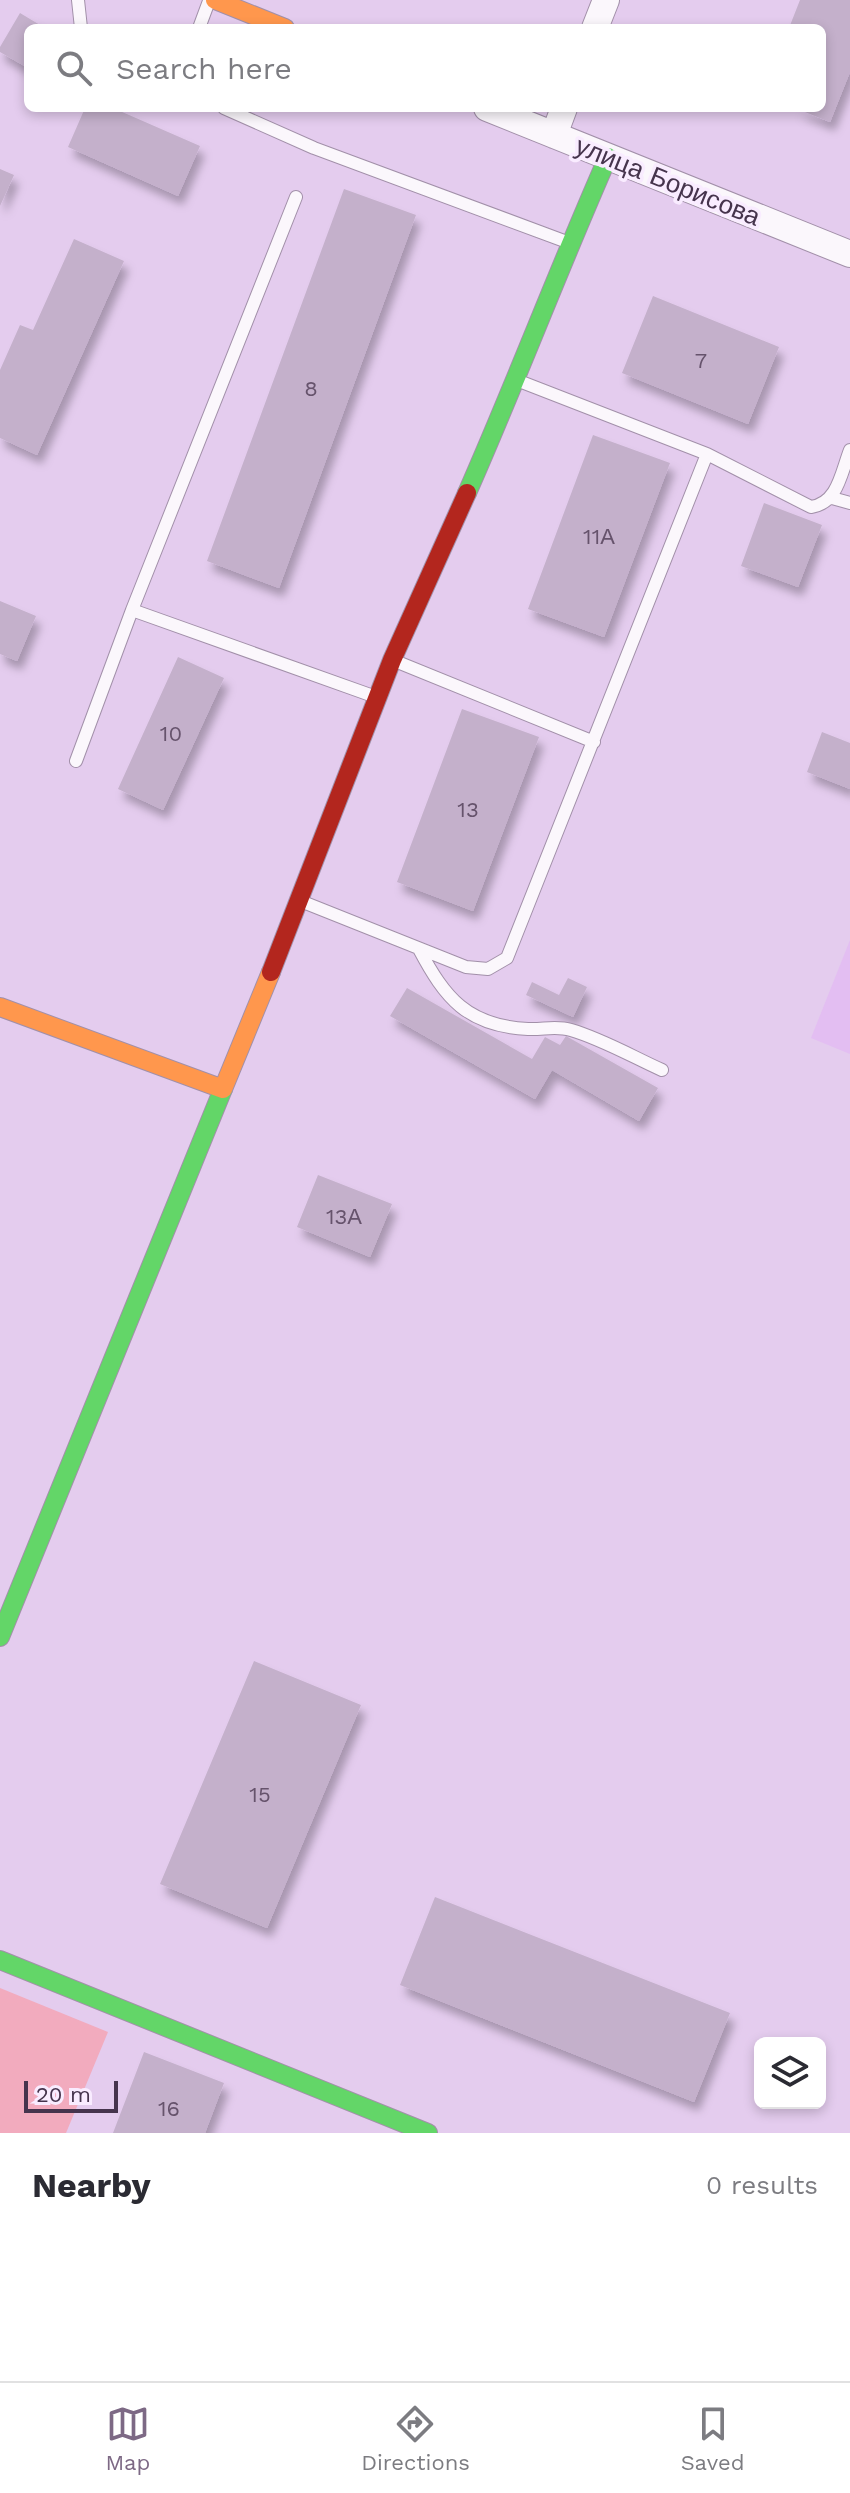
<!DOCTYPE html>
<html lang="en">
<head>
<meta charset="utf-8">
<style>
	:root { --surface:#fff; --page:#f2f2f3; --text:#2b2b33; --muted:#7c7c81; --line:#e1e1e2; --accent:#7d6985 }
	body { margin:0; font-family:"Work Sans",sans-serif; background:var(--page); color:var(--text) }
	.controls { position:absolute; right:24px; bottom:24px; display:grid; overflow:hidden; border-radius:12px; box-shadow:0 4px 12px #0003 }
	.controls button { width:72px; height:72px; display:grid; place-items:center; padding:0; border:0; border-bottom:2px solid var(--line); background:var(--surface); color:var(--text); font:40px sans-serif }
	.scale { position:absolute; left:24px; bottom:20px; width:94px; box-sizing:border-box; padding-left:8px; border:4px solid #46344d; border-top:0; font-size:22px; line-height:28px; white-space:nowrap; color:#46344d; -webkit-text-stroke:6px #f9ecff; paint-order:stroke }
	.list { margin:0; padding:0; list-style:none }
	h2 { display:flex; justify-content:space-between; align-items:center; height:104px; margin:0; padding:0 32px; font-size:34px }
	h2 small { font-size:26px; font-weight:400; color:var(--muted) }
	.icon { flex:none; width:44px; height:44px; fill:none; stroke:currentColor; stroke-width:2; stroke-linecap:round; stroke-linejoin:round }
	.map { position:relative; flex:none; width:850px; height:2133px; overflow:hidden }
	.search { position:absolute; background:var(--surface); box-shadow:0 4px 12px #0003; left:24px; right:24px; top:24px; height:88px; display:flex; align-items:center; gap:20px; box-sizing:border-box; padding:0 28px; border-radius:12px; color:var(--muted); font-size:30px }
	.sheet { height:248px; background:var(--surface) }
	nav { display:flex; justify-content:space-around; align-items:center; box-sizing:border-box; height:112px; border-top:2px solid var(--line); background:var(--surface); font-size:22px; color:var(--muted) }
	nav a { display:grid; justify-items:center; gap:4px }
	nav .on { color:var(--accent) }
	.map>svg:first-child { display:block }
</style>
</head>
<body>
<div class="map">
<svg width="850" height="2133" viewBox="0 0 850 2133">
	<defs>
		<filter id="shadow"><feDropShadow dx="5" dy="9" stdDeviation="4" flood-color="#0004"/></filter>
	</defs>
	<rect width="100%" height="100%" fill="#e4ccee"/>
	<path fill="#e3bef2" d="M 850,940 L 850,1054 L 811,1038 Z"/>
	<path fill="#f2abbe" d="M 0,1988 L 108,2032 L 66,2133 L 0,2133 Z"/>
	<path fill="#c4b0cb" filter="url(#shadow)" d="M 800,0 L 850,0 L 850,72 L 830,122 L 795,108 L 822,108 L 822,28 L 789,28 Z
		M 20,13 L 45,28 L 28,28 L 28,68 L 0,52 L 0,47 Z
		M 85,108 L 113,108 L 200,146 L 178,196 L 68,147 Z
		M 0,169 L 14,175 L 0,206 Z
		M 344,189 L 416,215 L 279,588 L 207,561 Z
		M 74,239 L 124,261 L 37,455 L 0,438 L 0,370 L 20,325 L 33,330 Z
		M 653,296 L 779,347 L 748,424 L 622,373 Z
		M 593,435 L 670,463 L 604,637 L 528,609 Z
		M 764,503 L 822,525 L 798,587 L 741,566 Z
		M 0,601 L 36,616 L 17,661 L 0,654 Z
		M 178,657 L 224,678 L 163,810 L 118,789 Z
		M 462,709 L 539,737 L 473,911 L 397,882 Z
		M 822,732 L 850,743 L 850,789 L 807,772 Z
		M 568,978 L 587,987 L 573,1017 L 526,995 L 532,982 L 559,995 Z
		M 407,988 L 532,1059 L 545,1037 L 560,1045 L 566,1036 L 658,1088 L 639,1121 L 552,1070 L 535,1099 L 390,1016 Z
		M 318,1175 L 392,1204 L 370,1257 L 297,1227 Z
		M 254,1661 L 361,1705 L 267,1928 L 160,1884 Z
		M 435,1897 L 730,2013 L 694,2102 L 400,1985 Z
		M 144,2052 L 224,2083 L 205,2133 L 113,2133 Z"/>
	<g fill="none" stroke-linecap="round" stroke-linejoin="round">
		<defs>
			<path id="lane" d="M 78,0 L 81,28
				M 199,28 L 209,1
				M 224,108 L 314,148 L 567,242
				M 519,381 L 707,454 L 811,507 C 838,503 841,473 850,450
				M 832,498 L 850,503
				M 132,610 L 376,697
				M 395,661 L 594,742
				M 76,761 L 132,610 L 296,197
				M 303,902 L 466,967 L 488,969 L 507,958 L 707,454
				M 419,949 C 445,998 467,1026 528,1029 C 543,1030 555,1025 571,1030 C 602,1039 633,1057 662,1070"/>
			<path id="street" d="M 595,28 L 606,0
				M 487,108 L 850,254
				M 554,135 L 564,108"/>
			<path id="fast" d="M 467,493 C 516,382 559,268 608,157
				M 0,1637 L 223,1089
				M 0,1960 L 428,2133"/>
			<path id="slow" d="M 215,0 L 285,28
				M 0,1007 L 223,1089 L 271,972"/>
			<path id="jam" d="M 271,972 L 392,660 L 467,493"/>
		</defs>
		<use href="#lane" stroke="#a290a9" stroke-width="14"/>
		<use href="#street" stroke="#a290a9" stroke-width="28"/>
		<use href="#fast" stroke="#a290a9" stroke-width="20"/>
		<use href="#slow" stroke="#a290a9" stroke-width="20"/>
		<use href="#jam" stroke="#a290a9" stroke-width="20"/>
		<use href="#lane" stroke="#fbf7fc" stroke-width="12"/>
		<use href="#street" stroke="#fbf7fc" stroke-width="26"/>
		<use href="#fast" stroke="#63d668" stroke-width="18"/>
		<use href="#slow" stroke="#ff974d" stroke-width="18"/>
		<use href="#jam" stroke="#b3261e" stroke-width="18"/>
	</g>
	<g text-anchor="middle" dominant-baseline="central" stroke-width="7" stroke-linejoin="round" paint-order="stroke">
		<g font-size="22" fill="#66536c">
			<text x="701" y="360">7</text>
			<text x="311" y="388">8</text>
			<text x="599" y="536">11А</text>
			<text x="171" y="733">10</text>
			<text x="468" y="809">13</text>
			<text x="344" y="1216">13А</text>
			<text x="260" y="1794">15</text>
			<text x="169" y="2108">16</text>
		</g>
		<g font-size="26" fill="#46344d" stroke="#f9ecff">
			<text transform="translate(668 181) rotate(22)">улица Борисова</text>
		</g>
	</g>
</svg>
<div class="controls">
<button><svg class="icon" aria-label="layers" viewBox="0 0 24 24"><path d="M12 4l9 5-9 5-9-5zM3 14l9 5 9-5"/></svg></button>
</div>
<div class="scale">20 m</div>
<div class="search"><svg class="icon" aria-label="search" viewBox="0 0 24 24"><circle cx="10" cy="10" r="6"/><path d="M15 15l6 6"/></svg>Search here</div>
</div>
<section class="sheet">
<h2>Nearby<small>0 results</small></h2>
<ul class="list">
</ul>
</section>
<nav>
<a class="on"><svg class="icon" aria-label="map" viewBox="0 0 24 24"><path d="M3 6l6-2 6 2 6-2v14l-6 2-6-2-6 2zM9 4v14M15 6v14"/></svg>Map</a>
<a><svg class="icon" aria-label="directions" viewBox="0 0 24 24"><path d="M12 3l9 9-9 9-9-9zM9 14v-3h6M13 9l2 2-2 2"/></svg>Directions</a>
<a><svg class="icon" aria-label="saved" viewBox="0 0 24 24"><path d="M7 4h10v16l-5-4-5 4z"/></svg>Saved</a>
</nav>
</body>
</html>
